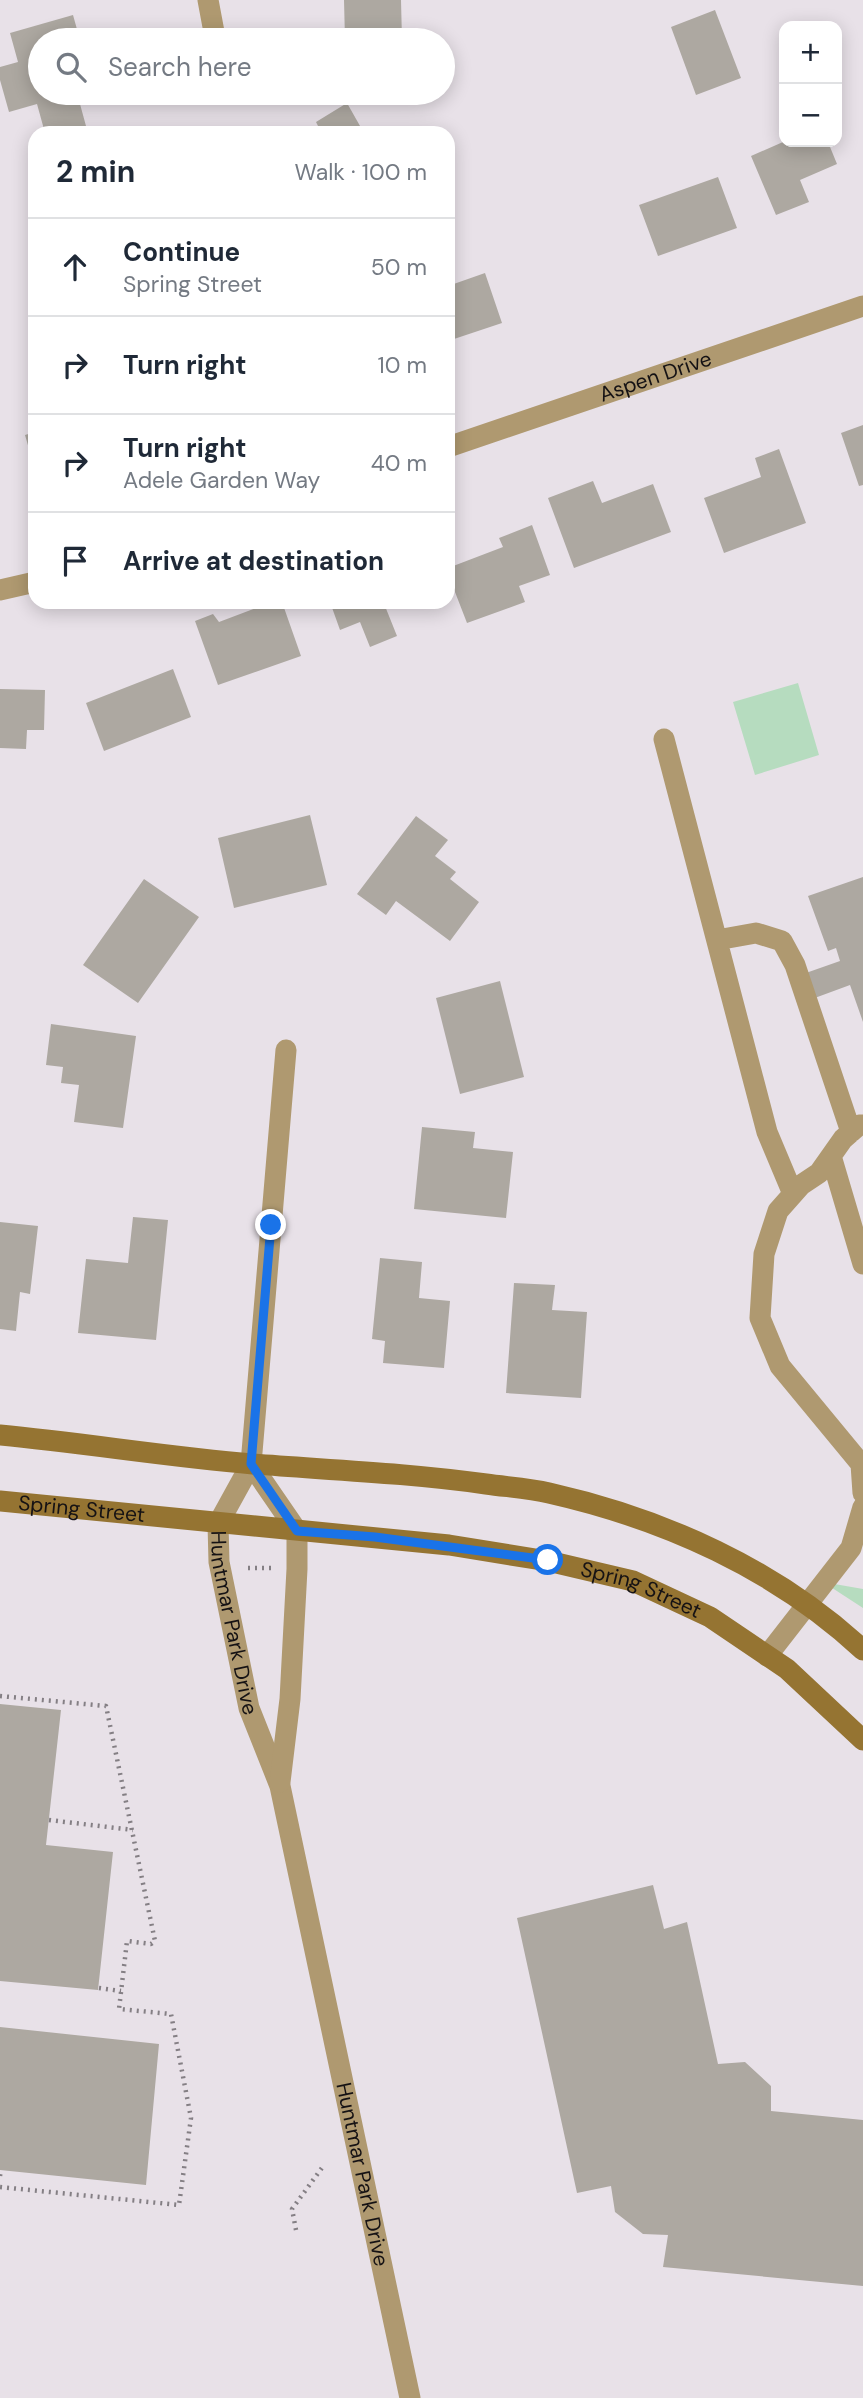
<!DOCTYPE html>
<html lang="en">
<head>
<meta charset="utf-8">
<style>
	:root { --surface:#fff; --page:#f2f2f3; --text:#1f2937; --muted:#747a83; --line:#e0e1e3 }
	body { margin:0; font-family:"DM Sans",sans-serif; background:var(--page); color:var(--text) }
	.controls { position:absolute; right:21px; top:21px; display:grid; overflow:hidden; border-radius:14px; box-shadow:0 4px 18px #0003 }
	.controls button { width:63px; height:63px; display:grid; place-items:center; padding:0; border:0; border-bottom:2px solid var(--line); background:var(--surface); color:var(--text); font:35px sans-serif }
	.stop { position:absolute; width:21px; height:21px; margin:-16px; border:5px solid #1a73e8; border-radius:50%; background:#fff }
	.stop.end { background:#1a73e8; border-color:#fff; box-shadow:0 2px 7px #0008 }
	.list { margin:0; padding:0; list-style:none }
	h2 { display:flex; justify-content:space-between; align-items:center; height:91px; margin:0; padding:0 28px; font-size:30px }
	h2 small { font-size:23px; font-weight:400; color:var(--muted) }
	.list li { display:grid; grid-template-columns:46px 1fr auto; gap:21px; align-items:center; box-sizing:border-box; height:98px; padding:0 28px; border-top:2px solid var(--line) }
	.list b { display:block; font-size:26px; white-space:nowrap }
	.list p { margin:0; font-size:23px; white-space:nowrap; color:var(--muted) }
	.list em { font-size:23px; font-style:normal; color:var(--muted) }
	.icon { flex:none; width:38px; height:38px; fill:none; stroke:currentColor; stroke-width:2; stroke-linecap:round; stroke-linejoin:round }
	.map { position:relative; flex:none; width:863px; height:2398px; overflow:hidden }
	.search { position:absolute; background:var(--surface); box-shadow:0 4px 18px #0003; left:28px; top:28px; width:427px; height:77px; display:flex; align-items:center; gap:18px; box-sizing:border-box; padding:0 24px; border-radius:38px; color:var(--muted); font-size:26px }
	.panel { position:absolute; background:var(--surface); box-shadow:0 4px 18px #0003; left:28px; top:126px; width:427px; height:483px; border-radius:21px }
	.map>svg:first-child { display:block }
</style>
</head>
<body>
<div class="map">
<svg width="863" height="2398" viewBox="0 0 863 2398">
	<rect width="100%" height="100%" fill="#e8e1e8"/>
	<path fill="#b6dcbf" d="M 798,683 L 819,755 L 755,775 L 733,702 Z
		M 823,1582 L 863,1589 L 863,1608 Z"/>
	<path fill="#ada8a1" d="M 344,0 L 401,0 L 402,40 L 345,40 Z
		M 715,10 L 741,78 L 696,95 L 671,27 Z
		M 73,15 L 80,40 L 40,40 L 40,93 L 77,93 L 86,126 L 58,133 L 45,133 L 37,104 L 9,112 L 0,80 L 0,67 L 18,62 L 10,33 Z
		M 347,103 L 364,133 L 315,133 L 320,130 L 316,122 Z
		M 783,142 L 828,142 L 837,164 L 800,180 L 809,202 L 776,215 L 751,156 Z
		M 718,177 L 737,228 L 658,256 L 639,205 Z
		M 485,273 L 502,323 L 448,341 L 448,286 Z
		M 863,425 L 863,485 L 859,486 L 841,433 Z
		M 35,432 L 35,466 L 34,466 L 25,435 Z
		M 779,449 L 806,523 L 724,553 L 704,498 L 761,477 L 755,458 Z
		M 593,481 L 602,503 L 653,484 L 671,532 L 574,568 L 548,498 Z
		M 532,525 L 550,575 L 519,586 L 525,602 L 467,623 L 448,574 L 448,568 L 503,547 L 499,538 Z
		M 272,602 L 282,602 L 301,656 L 218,685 L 195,621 L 213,614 L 219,622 Z
		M 330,602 L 396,602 L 385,606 L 397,636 L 370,647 L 360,622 L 340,630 Z
		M 173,669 L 191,717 L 104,751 L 86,703 Z
		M 0,689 L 45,690 L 44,730 L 27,730 L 26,749 L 0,748 Z
		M 310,815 L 327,885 L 234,908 L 218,838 Z
		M 416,816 L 448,840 L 435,856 L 456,872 L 450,879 L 479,902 L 450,941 L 396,901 L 386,915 L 357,894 Z
		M 863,877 L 863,1022 L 850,985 L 812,999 L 803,974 L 840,961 L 836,948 L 828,951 L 808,896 Z
		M 144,879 L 199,917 L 138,1003 L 83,965 Z
		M 500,981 L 524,1077 L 460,1094 L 436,998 Z
		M 51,1024 L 136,1036 L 123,1128 L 74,1122 L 79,1085 L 61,1083 L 63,1067 L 46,1065 Z
		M 422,1127 L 475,1132 L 473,1148 L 513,1152 L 506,1218 L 414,1209 Z
		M 133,1217 L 168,1220 L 156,1340 L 78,1333 L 86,1259 L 128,1263 Z
		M 0,1222 L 38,1226 L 30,1294 L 20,1292 L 16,1331 L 0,1329 Z
		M 380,1258 L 422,1262 L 419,1298 L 450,1301 L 444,1368 L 383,1363 L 385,1341 L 372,1339 Z
		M 514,1283 L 555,1285 L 552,1310 L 587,1312 L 581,1398 L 506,1393 Z
		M 0,1704 L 61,1710 L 46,1845 L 113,1852 L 98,1990 L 0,1981 Z
		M 653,1885 L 664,1929 L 687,1922 L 718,2064 L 745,2062 L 771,2086 L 771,2111 L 863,2120 L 863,2286 L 663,2267 L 668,2235 L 643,2234 L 615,2212 L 611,2186 L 577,2193 L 517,1918 Z
		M 0,2027 L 159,2044 L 146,2185 L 0,2170 Z"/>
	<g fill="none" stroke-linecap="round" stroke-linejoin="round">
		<path stroke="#847f84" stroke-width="4.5" stroke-dasharray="2 5" stroke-linecap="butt" d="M 248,1568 L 271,1568
			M 0,1696 L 106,1706 L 155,1941 L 151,1944 L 127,1941 L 119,2009 L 171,2014 L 191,2118 L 179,2205 L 0,2187
			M 49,1820 L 133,1830
			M 99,1988 L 121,1991
			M 0,2176 L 1,2170
			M 296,2230 L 292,2209 L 324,2165"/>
		<path stroke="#af9970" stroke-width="21" d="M 664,739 L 767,1132 L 793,1194
			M 717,940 L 756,933 L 782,941 L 795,965 L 851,1132
			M 863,1125 L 859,1125 L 843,1139 L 819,1173 L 801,1185 L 778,1211 L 764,1254 L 760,1318 L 780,1366 L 861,1464 L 863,1493
			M 831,1156 L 863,1264
			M 767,1656 L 851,1548 L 863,1507"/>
		<g stroke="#af9970" stroke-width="21">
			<path d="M 208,0 L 214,32"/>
			<path id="s1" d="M 448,447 L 863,306"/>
			<path d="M 0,590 L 35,582"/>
			<path id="s2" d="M 286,1050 L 251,1464 L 218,1524 L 219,1562 L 249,1708 L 280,1786 L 410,2398"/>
			<path d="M 251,1464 L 297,1531 L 297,1569 L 290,1699 L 280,1782"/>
		</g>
		<g stroke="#957432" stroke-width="21">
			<path d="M 0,1435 C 84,1443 169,1457 253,1464 C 331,1470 408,1473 486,1484 C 506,1487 528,1488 549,1493 C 664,1519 776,1569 863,1650"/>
			<path id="s3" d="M 0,1501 L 449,1545 L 548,1561 L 633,1581 L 710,1617 L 787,1669 L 863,1740"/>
		</g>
	</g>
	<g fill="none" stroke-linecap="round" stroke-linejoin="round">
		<path stroke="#1a73e8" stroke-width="9" d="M 271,1225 L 251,1464 L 297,1531 L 375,1537 L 548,1560"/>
	</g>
	<g text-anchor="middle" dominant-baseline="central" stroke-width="6" stroke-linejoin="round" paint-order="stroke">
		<g font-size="21" fill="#151214" stroke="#f5eef5">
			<text stroke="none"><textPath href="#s1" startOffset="219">Aspen Drive</textPath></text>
			<text stroke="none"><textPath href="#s3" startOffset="82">Spring Street</textPath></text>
			<text stroke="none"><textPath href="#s3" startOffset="649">Spring Street</textPath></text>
			<text stroke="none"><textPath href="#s2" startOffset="584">Huntmar Park Drive</textPath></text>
			<text stroke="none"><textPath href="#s2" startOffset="1152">Huntmar Park Drive</textPath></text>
		</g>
	</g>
</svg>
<div class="controls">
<button>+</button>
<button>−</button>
</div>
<div class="stop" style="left:548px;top:1560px"></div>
<div class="stop end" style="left:271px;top:1225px"></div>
<div class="search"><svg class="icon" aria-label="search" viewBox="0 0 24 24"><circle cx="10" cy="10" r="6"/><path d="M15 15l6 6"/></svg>Search here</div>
<section class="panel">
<h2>2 min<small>Walk · 100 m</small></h2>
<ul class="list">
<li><svg class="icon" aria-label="ahead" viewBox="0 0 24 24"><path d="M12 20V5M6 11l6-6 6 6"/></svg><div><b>Continue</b><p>Spring Street</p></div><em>50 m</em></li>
<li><svg class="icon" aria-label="right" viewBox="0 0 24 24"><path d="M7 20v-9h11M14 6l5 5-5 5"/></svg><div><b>Turn right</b></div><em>10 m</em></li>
<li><svg class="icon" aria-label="right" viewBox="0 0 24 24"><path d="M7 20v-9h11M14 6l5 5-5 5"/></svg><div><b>Turn right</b><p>Adele Garden Way</p></div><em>40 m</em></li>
<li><svg class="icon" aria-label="arrive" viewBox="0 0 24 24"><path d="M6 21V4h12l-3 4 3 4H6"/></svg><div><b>Arrive at destination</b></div></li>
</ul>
</section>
</div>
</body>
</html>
